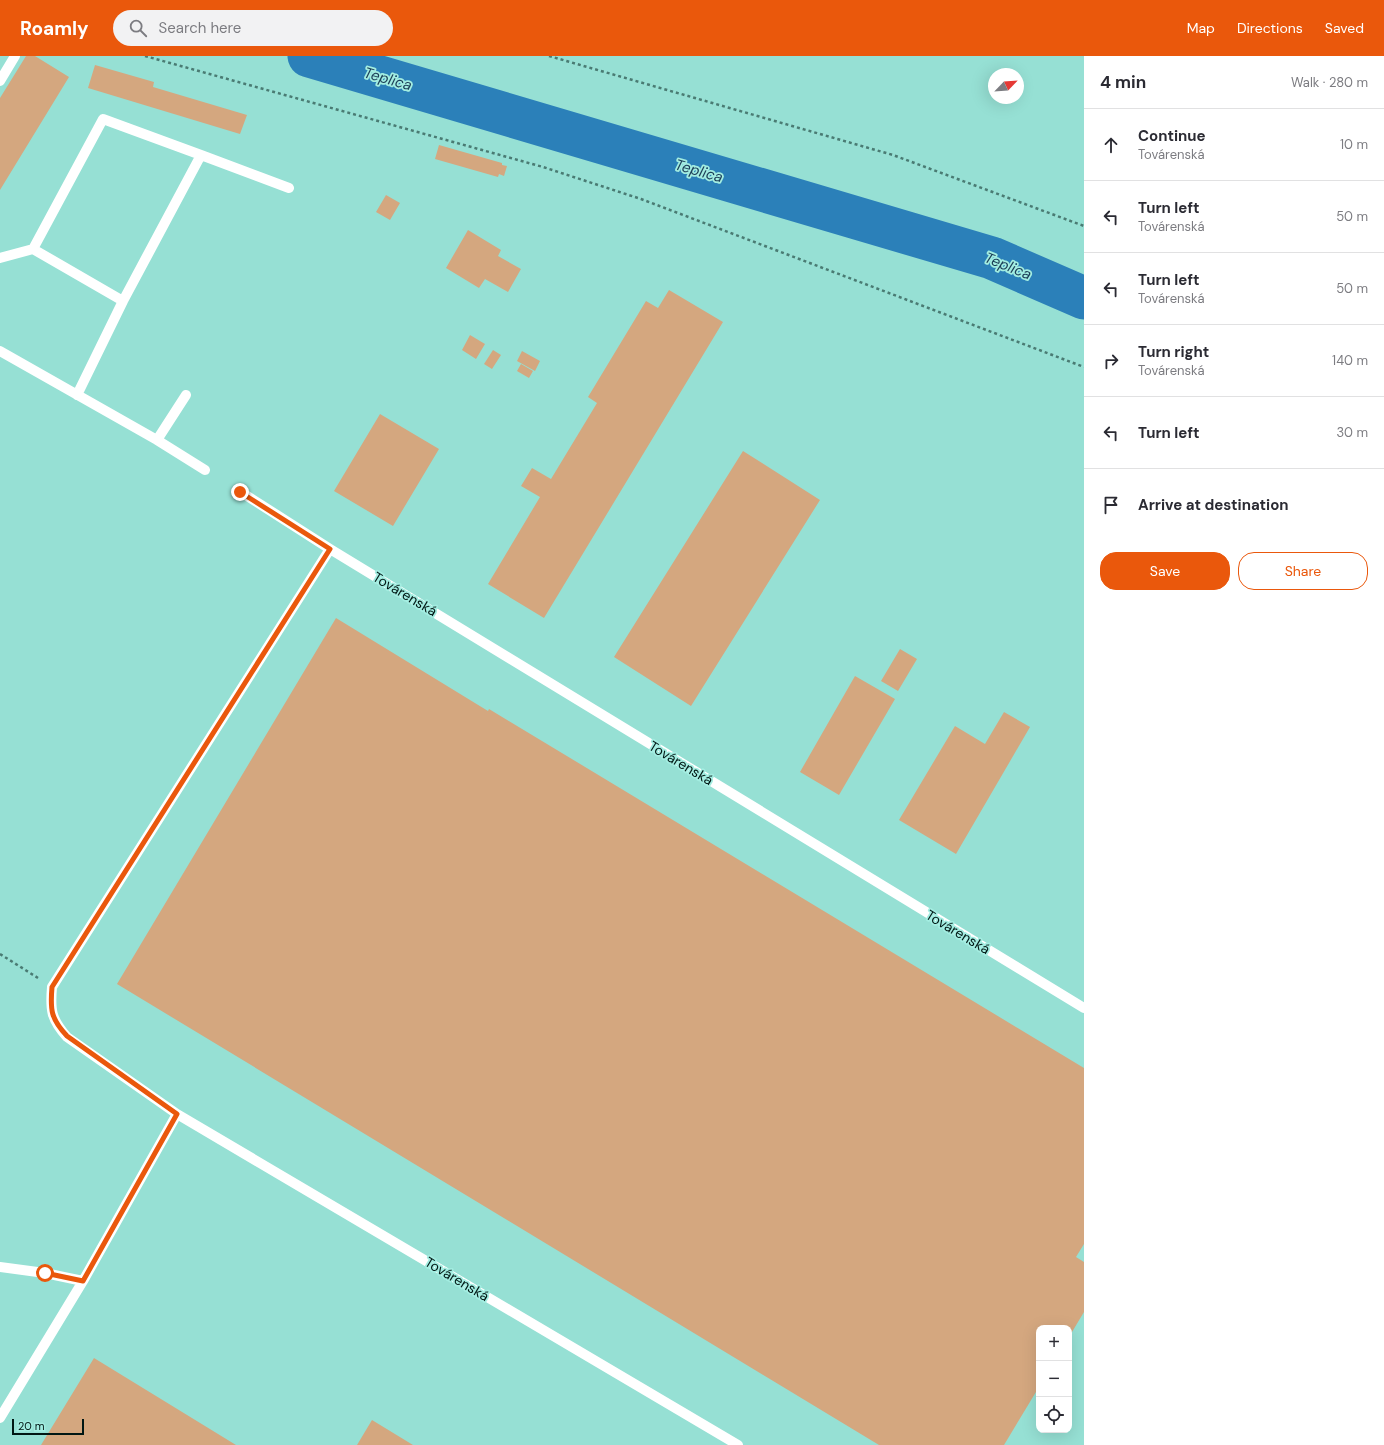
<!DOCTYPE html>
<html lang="en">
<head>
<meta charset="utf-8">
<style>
	:root { --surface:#fff; --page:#f2f2f3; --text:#2b2b33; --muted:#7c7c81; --line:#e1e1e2; --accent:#ea580c }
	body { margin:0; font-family:"DM Sans",sans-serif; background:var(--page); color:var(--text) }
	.controls { position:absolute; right:12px; bottom:12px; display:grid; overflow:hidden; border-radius:8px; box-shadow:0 4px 16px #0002 }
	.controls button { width:36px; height:36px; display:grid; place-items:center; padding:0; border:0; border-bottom:1px solid var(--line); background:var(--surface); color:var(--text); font:20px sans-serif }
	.compass { position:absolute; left:988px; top:12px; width:36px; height:36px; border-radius:50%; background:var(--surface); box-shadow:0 4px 16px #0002; rotate:65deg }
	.scale { position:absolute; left:12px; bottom:10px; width:72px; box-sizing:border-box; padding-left:4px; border:2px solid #001714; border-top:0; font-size:11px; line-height:14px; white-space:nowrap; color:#001714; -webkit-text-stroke:3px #a3ede1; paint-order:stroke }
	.stop { position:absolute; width:12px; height:12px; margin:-9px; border:3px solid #ea580c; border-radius:50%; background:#fff }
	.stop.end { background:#ea580c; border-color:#fff; box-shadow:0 1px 4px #0008 }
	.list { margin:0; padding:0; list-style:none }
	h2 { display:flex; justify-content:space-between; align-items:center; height:52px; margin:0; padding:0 16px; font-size:17px }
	h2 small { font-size:13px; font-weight:400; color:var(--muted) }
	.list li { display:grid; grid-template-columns:26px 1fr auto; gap:12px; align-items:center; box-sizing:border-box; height:72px; padding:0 16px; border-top:1px solid var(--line) }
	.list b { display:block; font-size:15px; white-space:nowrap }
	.list p { margin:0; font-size:13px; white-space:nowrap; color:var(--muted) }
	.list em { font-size:13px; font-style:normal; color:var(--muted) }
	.actions { display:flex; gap:8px; padding:12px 16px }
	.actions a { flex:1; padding:9px 0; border:1px solid var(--accent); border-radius:16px; text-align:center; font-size:14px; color:var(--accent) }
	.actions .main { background:var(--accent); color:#fff }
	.icon { flex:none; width:22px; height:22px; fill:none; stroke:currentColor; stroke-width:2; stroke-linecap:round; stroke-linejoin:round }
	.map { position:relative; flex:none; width:1084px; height:1389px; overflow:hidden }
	header { display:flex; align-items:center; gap:24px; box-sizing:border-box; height:56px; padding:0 20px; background:var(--accent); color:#fff }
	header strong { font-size:19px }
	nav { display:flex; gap:22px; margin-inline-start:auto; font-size:14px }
	.search { width:280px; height:36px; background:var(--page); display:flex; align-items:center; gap:10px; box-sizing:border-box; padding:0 14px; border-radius:22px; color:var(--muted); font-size:15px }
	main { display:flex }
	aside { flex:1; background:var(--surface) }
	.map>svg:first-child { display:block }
</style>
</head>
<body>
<header>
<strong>Roamly</strong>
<div class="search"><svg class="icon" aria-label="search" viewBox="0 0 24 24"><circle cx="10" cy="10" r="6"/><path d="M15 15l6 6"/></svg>Search here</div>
<nav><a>Map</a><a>Directions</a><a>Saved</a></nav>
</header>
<main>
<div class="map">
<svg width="1084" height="1389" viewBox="0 0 1084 1389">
	<rect width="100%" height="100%" fill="#96e0d4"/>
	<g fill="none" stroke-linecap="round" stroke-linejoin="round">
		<path stroke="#2b80b9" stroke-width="43" d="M 309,0 L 992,202 L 1084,242"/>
	</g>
	<path fill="#d4a77f" d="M 26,0 L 35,0 L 69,21 L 0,134 L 0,42 Z
		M 95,9 L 154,26 L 153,31 L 247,59 L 240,78 L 88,32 Z
		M 439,89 L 502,107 L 502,109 L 507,110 L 504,120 L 499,118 L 498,121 L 435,103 Z
		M 386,139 L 400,147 L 390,164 L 376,156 Z
		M 468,174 L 501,194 L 498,200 L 521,213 L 508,236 L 485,223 L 479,232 L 446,212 Z
		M 669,234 L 723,266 L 544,562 L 488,528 L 540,441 L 521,430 L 532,412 L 551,423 L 597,347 L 588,341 L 646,245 L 658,252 Z
		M 470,279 L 485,288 L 476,303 L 462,294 Z
		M 493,294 L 501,299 L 492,313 L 484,308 Z
		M 522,295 L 540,305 L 535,315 L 517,305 Z
		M 521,308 L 533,315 L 529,322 L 517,315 Z
		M 380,358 L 439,393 L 393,470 L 334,435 Z
		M 743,395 L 820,444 L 691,650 L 614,601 Z
		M 336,562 L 488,655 L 489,653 L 1084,1012 L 1084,1188 L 1076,1201 L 1084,1206 L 1084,1256 L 1069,1281 L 1069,1272 L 1039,1272 L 1039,1331 L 1004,1389 L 879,1389 L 117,928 Z
		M 900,593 L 917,603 L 898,635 L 881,625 Z
		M 855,620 L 895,643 L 839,739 L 800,716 Z
		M 1004,656 L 1030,671 L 956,798 L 899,764 L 955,670 L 985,688 Z
		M 94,1302 L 236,1389 L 41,1389 Z
		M 372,1364 L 413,1389 L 357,1389 Z"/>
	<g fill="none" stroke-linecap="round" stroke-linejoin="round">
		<path stroke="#4a7b73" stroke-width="2.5" stroke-dasharray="3 3" stroke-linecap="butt" d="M 145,0 L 543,111 L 641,143 L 1084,311
			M 549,0 L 893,99 L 1084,170
			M 0,898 L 38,922"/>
		<path stroke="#fff" stroke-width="10" d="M 0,25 L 15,0
			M 201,99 L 289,132
			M 0,202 L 33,193
			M 0,295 L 157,384 L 205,414
			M 77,339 L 123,245 L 201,99 L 103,63 L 33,193 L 123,245
			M 157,384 L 186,339
			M 241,436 L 330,493
			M 177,1058 L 738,1389
			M 0,1211 L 45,1217 L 83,1225 L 177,1058 L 67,981 C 51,963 50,954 52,931 L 330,493 L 1084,952
			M 0,1362 L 83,1225"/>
	</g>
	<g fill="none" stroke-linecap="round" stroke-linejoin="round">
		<path stroke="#ea580c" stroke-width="5" d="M 45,1217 L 83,1225 L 177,1058 L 67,980 C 51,963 50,954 52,931 L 330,493 L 240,436"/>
	</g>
	<g text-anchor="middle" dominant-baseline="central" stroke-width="3.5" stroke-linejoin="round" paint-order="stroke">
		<g font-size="14" fill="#001714" stroke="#a3ede1">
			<text transform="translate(405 538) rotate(31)">Továrenská</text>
			<text transform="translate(681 707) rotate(31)">Továrenská</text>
			<text transform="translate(958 876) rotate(31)">Továrenská</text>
			<text transform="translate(457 1223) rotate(31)">Továrenská</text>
		</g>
		<g font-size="15" font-style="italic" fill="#1c3e57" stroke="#a3ede1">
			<text transform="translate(388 23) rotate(16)">Teplica</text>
			<text transform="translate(699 115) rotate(16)">Teplica</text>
			<text transform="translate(1008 210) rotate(22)">Teplica</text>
		</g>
	</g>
</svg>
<div class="controls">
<button>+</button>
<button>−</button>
<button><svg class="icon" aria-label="locate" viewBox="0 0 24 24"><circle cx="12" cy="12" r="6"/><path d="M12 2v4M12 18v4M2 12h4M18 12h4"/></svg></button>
</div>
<svg class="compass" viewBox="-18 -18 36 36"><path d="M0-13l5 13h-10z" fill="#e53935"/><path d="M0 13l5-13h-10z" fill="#7c7c81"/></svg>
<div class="scale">20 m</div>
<div class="stop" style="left:45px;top:1217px"></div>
<div class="stop end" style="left:240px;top:436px"></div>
</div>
<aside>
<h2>4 min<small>Walk · 280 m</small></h2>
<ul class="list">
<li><svg class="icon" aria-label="ahead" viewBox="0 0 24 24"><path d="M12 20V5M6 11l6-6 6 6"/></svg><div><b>Continue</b><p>Továrenská</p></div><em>10 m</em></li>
<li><svg class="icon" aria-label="left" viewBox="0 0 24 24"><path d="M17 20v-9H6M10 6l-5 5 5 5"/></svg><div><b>Turn left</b><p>Továrenská</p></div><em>50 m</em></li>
<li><svg class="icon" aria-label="left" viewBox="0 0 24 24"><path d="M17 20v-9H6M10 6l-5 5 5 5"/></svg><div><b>Turn left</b><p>Továrenská</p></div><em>50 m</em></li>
<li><svg class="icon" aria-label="right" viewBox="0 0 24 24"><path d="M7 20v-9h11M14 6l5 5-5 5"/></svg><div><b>Turn right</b><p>Továrenská</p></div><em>140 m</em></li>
<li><svg class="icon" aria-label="left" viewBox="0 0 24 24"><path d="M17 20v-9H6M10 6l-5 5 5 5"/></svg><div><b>Turn left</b></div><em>30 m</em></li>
<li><svg class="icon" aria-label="arrive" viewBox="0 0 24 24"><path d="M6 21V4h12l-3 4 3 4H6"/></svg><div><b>Arrive at destination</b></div></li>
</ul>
<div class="actions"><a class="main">Save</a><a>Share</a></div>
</aside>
</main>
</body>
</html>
